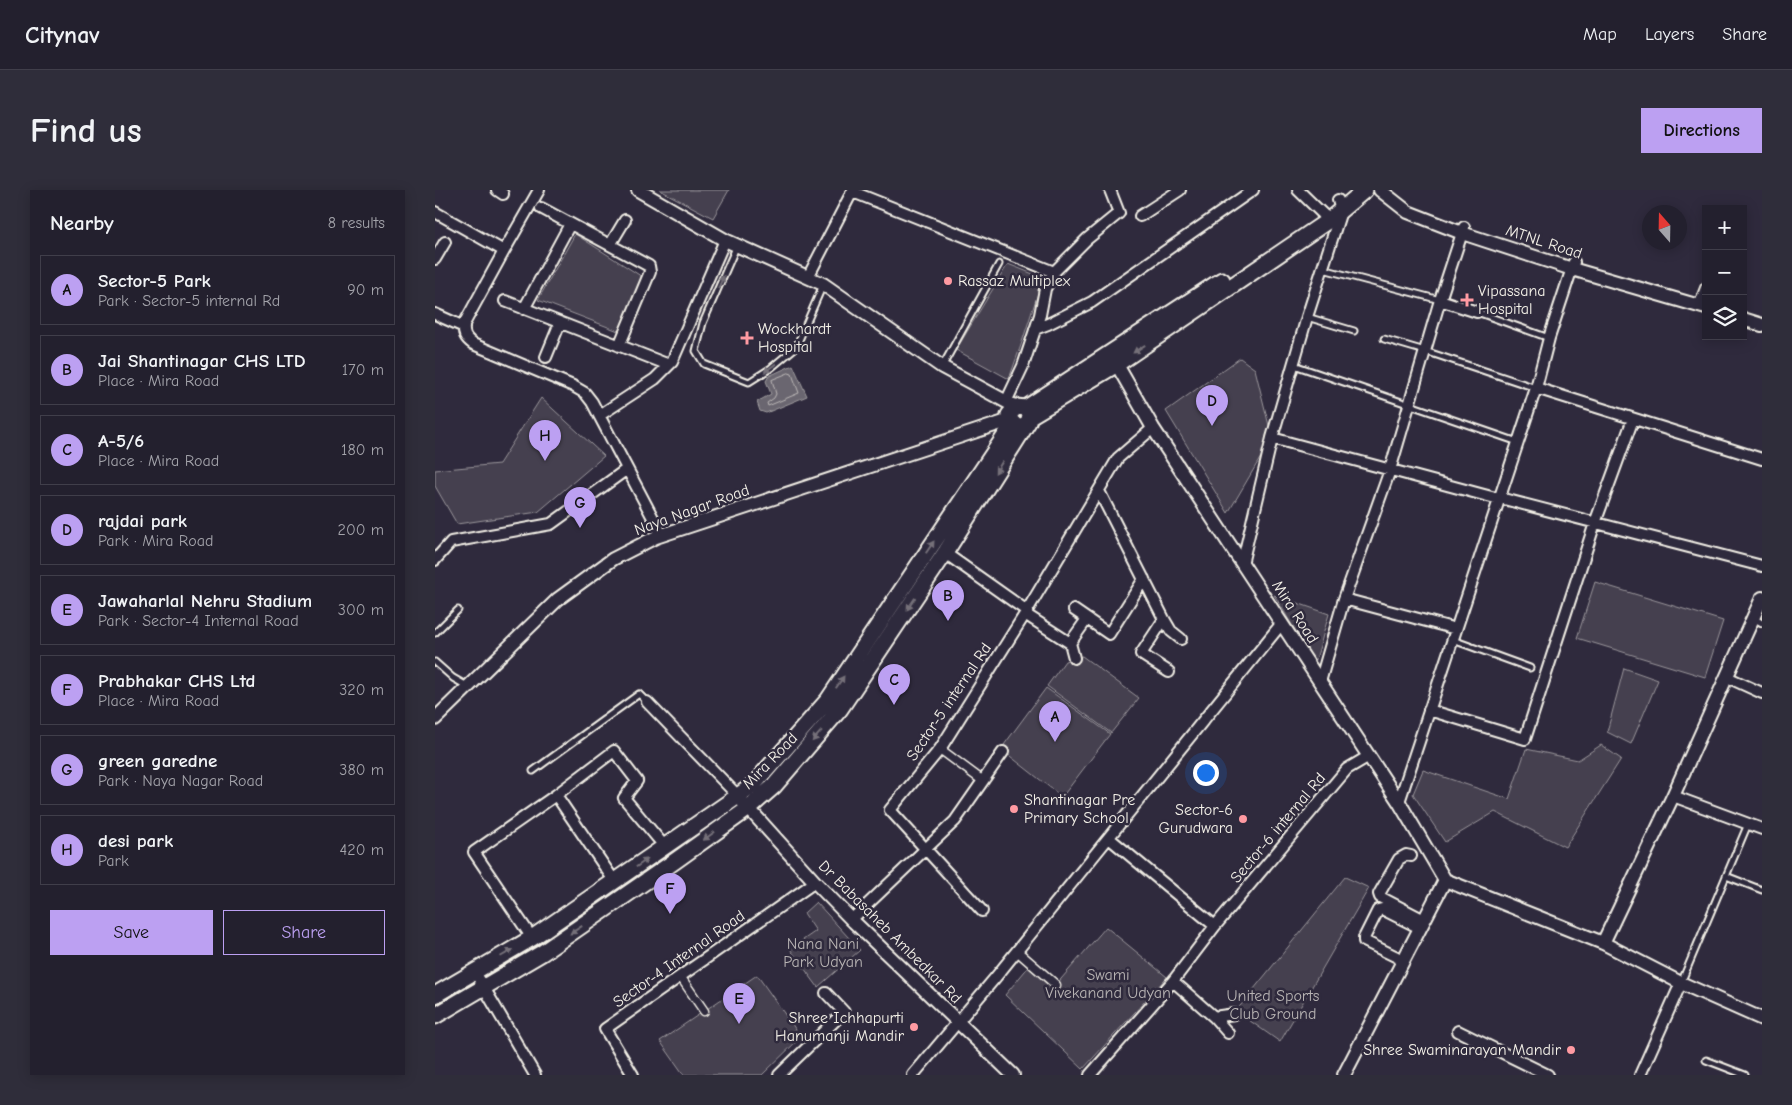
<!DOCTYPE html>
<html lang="en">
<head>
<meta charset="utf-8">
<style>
	:root { --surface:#23202e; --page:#2f2d3a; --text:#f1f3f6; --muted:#a3a3aa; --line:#403e4a; --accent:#bca0f2 }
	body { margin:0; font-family:"Comic Neue",sans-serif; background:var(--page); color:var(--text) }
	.controls { position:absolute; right:15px; top:15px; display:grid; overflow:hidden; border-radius:0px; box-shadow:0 2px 12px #0003 }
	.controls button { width:45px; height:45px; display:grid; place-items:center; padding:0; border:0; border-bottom:1px solid var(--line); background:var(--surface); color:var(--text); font:25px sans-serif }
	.compass { position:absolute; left:1207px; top:15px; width:45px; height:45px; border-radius:50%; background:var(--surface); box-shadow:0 2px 12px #0003; rotate:340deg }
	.you { position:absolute; left:770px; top:582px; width:18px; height:18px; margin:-12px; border:4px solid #fff; border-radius:50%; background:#1a73e8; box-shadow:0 0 0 8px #1a73e833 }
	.badge { display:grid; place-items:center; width:32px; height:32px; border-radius:50%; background:var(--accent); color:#111; font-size:16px; font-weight:700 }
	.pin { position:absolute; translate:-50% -41px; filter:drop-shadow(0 1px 2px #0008) }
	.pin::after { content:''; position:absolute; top:26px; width:18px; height:15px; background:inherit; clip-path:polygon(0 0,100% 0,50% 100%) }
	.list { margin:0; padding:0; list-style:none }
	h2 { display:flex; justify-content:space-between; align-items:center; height:65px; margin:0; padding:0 20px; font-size:21px }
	h2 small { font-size:16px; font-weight:400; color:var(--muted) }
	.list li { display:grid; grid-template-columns:32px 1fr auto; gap:15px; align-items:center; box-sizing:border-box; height:70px; margin:0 10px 10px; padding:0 10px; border:1px solid var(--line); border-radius:0px }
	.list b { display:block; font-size:19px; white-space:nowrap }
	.list p { margin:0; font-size:16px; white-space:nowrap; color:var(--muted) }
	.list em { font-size:16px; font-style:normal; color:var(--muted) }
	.actions { display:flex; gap:10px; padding:15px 20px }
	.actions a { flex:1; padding:11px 0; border:1px solid var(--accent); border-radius:0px; text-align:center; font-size:18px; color:var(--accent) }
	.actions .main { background:var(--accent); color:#111 }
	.icon { flex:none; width:28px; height:28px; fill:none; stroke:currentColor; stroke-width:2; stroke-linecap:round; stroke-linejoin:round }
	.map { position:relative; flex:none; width:1327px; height:885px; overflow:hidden; border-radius:0px }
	header { display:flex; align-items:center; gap:30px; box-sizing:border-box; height:70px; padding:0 25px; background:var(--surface); border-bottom:1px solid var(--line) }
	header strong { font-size:24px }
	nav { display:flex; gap:28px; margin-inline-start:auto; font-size:18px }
	.intro { display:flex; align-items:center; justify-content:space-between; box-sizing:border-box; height:120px; padding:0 30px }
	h1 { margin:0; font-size:35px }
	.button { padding:12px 22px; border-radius:0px; background:var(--accent); color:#111; font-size:18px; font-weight:700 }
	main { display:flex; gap:30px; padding:0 30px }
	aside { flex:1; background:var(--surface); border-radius:0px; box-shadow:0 2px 12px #0003 }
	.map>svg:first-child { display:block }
</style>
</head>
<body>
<header>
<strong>Citynav</strong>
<nav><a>Map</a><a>Layers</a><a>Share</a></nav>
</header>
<div class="intro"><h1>Find us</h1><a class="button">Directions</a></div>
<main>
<aside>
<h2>Nearby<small>8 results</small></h2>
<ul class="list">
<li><span class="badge">A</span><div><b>Sector-5 Park</b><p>Park · Sector-5 internal Rd</p></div><em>90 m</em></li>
<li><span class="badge">B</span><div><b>Jai Shantinagar CHS LTD</b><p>Place · Mira Road</p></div><em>170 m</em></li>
<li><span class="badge">C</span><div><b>A-5/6</b><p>Place · Mira Road</p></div><em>180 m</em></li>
<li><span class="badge">D</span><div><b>rajdai park</b><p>Park · Mira Road</p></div><em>200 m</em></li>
<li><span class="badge">E</span><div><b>Jawaharlal Nehru Stadium</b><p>Park · Sector-4 Internal Road</p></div><em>300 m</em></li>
<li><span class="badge">F</span><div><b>Prabhakar CHS Ltd</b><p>Place · Mira Road</p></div><em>320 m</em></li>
<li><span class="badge">G</span><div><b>green garedne</b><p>Park · Naya Nagar Road</p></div><em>380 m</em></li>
<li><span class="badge">H</span><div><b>desi park</b><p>Park</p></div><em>420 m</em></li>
</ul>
<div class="actions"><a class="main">Save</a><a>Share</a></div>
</aside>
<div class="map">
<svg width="1327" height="885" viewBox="0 0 1327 885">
	<rect width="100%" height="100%" fill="#2f2a3d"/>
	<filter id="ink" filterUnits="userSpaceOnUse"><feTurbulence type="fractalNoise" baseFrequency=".02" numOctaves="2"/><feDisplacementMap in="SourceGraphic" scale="10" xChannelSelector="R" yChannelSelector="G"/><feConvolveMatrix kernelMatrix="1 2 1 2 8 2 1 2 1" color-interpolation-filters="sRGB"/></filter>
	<g filter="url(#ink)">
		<path fill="#454050" stroke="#9c989c" d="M 225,0 L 294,0 L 278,28 Z
			M 140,44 L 209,88 L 186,142 L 103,110 Z
			M 573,74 L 608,88 L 586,155 L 574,189 L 521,160 Z
			M 805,168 L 820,179 L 837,248 L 793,323 L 731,221 Z
			M 106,208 L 169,266 L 103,322 L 22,334 L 0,296 L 0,280 L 64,274 Z
			M 1160,392 L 1288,431 L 1270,487 L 1142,448 Z
			M 839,405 L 894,424 L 880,473 Z
			M 647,466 L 704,508 L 676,543 L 612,496 L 630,471 Z
			M 1189,478 L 1223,490 L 1196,554 L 1172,542 Z
			M 611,498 L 675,544 L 627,607 L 566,559 Z
			M 1166,555 L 1186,569 L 1130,657 L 1060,622 L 1010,652 L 978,604 L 988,580 L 1074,609 L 1091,559 L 1143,570 Z
			M 910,687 L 934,698 L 845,852 L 801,821 Z
			M 381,712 L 425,760 L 383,797 L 355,759 L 381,741 L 369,723 Z
			M 671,737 L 732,787 L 648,879 L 570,805 L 595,775 L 620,796 Z
			M 322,785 L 366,847 L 327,885 L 249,885 L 225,851 Z"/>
		<path fill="#6a6670" stroke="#a19ea0" d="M 358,175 L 372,206 L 331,223 L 325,221 L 322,212 L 336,204 L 331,191 L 334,186 Z"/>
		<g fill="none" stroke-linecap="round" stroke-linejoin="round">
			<path stroke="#bdb9b8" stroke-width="1" d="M 354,183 L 357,184 L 364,203 L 333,216 L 332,213 L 339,208 L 341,204 L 337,190 Z"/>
			<defs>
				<path id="service" d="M 302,55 L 268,133 L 261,161 L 269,174 L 314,192 L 336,178 L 361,157 L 388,95
					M 888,79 L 1005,110
					M 1042,122 L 1114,148
					M 872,127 L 919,141
					M 949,149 L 990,161 L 1101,198
					M 859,175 L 1083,252
					M 507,177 L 564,74
					M 1318,428 L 1327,433
					M 0,443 L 23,420
					M 1018,450 L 1095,478
					M 0,472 L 18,488 L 32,496
					M 98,581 L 204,504 L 212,512
					M 1291,686 L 1327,700
					M 1246,793 L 1313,634
					M 1271,870 L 1310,885"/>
				<path id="pedestrian" d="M 505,559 L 548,591
					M 582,761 L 621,795
					M 245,786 L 269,821"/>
				<path id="minor" d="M 62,0 L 68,4
					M 104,0 L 69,61 L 29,134 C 28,144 30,148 38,154 L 138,196 L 150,203 L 157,212 L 227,345
					M 863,0 L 894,30
					M 418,2 L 619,82 L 652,49 L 684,23 L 675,0
					M 903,10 L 906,21 L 872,127 L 837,248 L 1064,309
					M 106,18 L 214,76 L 215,82 L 184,156
					M 0,22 L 69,61
					M 705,26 L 745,0
					M 175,55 L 190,30
					M 0,69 L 10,52
					M 373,87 L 418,0
					M 1005,110 L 1042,122
					M 70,111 L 234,175
					M 1264,116 L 1271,98
					M 89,119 L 135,34
					M 0,124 L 29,137
					M 600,139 L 613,134 L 657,112 L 818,0
					M 111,167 L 125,133
					M 1101,198 L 1327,269
					M 571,212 L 588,176 L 605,125 L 610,99 L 619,82
					M 165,225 L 220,189 L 237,172 L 290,50
					M 664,301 L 729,429 L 736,441 L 746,449
					M 1065,308 L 1327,376
					M 510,363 L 592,421
					M 0,370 L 16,352 L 116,334 L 192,279
					M 807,374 L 837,248
					M 909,409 L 955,280 L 1005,110 L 1029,37
					M 639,420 L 674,444 L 709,389
					M 590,424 L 635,453 L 639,468
					M 729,429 L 706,464 L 734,482
					M 635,453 L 652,429
					M 1292,487 L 1327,503
					M 885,492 L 909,409 L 1021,439
					M 212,512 L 303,606
					M 994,520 L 1090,549 L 1160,333 L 1198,229
					M 121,605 L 180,692
					M 1238,606 L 1327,639
					M 964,612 L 1101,198 L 1114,148 L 1139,72
					M 674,648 L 780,736
					M 976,666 L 971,665 L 964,669 L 944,704 L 945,707 L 989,730
					M 547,721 L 455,620 L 505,559 L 590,424 L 683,268 L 718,238
					M 416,730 L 520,631 L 568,562
					M 97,748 L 39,662 L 121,605 L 179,561 L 202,591 L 189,608 L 230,657
					M 968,770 L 929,751 L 929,748 L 943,720 L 947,719 L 985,738
					M 40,782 L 100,885
					M 738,791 L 779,827 L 799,824
					M 779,827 L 793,843
					M 1023,841 L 1113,885
					M 198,885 L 170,839 L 380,692
					M 344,885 L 409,822 L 391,803
					M 478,885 L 560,788 L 847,433
					M 655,885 L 738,791 L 780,736 L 912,579 L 934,566
					M 1205,885 L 1246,793"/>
				<path id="tertiary" d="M 203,0 L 290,50 L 388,94 L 507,177 L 581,217
					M 945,0 L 973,22 L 1027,43 L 1137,79 L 1271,118
					M 1308,129 L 1327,135
					M 677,166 L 718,238 L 964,612 L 1010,690
					M 0,529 L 123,409 L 178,369 L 221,347 L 575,230
					M 307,611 L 380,692 L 419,732 L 578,885
					M 1010,690 L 1168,753 L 1246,793 L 1327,829
					M 1168,753 L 1238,606 L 1327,408
					M 909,885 L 1010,690"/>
				<path id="secondary" d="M 586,237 L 581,236 L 575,230 L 574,225 L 581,217 L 591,218 L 787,90
					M 0,805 L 97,748 L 303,606 L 319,594 L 393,510 L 578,234
					M 0,826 L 107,763 L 240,671 L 314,618 L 339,596 L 405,519 L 510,363 L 593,232 L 595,226 L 682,174 L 894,30 L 930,0"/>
			</defs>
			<use href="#service" stroke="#f4f1e8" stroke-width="9"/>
			<use href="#pedestrian" stroke="#f4f1e8" stroke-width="11"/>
			<use href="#minor" stroke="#f4f1e8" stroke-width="14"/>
			<use href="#tertiary" stroke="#f4f1e8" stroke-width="16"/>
			<use href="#secondary" stroke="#f4f1e8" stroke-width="19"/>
			<use href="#service" stroke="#2f2a3d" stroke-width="5"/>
			<use href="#pedestrian" stroke="#2f2a3d" stroke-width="8"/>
			<use href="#minor" stroke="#2f2a3d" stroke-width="10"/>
			<use href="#tertiary" stroke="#2f2a3d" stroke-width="12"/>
			<use href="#secondary" stroke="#2f2a3d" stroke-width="15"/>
		</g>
		<defs><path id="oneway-solid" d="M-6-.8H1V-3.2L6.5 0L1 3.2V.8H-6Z" transform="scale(1.25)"/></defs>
		<g fill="#747079">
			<use href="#oneway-solid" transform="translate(286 92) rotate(-66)"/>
			<use href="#oneway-solid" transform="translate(704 159) rotate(146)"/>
			<use href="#oneway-solid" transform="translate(335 178) rotate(144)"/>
			<use href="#oneway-solid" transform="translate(564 277) rotate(122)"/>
			<use href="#oneway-solid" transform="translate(495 357) rotate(-56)"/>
			<use href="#oneway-solid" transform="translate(476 414) rotate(124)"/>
			<use href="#oneway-solid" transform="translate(405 492) rotate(-56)"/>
			<use href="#oneway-solid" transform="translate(382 546) rotate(131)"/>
			<use href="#oneway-solid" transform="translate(274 646) rotate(144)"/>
			<use href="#oneway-solid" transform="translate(207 673) rotate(-35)"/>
			<use href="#oneway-solid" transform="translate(141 740) rotate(146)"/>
			<use href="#oneway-solid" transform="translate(72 763) rotate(-30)"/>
		</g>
	</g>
	<g fill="#ff9aa2" stroke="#2f2a3d" stroke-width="2">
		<circle cx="513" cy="91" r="5"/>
		<path d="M1029.5 102.5h5v5h5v5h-5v5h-5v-5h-5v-5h5z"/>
		<path d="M309.5 140.5h5v5h5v5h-5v5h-5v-5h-5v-5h5z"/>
		<circle cx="579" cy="619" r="5"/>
		<circle cx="808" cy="629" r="5"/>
		<circle cx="479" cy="837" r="5"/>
		<circle cx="1136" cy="860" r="5"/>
	</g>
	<g text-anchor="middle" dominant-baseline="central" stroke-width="5" stroke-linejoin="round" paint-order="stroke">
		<g font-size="16" fill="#f4f1e8" stroke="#2f2a3d">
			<text transform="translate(1109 52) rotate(18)">MTNL Road</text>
			<text transform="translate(257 320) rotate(-20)">Naya Nagar Road</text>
			<text transform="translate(860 422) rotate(57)">Mira Road</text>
			<text transform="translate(514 512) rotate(-56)">Sector-5 internal Rd</text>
			<text transform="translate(335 571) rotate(-46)">Mira Road</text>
			<text transform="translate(843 638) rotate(-50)">Sector-6 internal Rd</text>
			<text transform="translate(455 742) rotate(45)">Dr Babasaheb Ambedkar Rd</text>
			<text transform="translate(244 769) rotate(-35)">Sector-4 Internal Road</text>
		</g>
		<g font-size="16" fill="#f4f1e8" stroke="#2f2a3d" text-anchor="start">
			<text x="523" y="91">Rassaz Multiplex</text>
			<text x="1043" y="101">Vipassana<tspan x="1043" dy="18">Hospital</tspan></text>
			<text x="323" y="139">Wockhardt<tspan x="323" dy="18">Hospital</tspan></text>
			<text x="589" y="610">Shantinagar Pre<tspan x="589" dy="18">Primary School</tspan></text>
			<text x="798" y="620" text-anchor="end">Sector-6<tspan x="798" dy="18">Gurudwara</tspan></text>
			<text x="469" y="828" text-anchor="end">Shree Ichhapurti<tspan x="469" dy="18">Hanumanji Mandir</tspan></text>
			<text x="1126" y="860" text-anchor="end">Shree Swaminarayan Mandir</text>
		</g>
		<g font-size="16" fill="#b7b3b3" stroke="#2f2a3d">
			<text x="388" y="754">Nana Nani<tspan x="388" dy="18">Park Udyan</tspan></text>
			<text x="673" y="785">Swami<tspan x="673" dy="18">Vivekanand Udyan</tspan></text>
			<text x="838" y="806">United Sports<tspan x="838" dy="18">Club Ground</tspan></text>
		</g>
	</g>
</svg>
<div class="controls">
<button>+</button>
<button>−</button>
<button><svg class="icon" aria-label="layers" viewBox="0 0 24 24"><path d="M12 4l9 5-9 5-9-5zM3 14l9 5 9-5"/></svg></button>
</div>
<svg class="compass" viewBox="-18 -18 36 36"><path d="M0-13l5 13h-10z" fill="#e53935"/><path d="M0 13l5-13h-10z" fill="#a3a3aa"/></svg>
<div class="you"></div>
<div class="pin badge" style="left:620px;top:552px">A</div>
<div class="pin badge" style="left:513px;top:431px">B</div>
<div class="pin badge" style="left:459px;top:515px">C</div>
<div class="pin badge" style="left:777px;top:236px">D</div>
<div class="pin badge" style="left:304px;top:834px">E</div>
<div class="pin badge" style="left:235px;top:724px">F</div>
<div class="pin badge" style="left:145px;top:338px">G</div>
<div class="pin badge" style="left:110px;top:271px">H</div>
</div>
</main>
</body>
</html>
